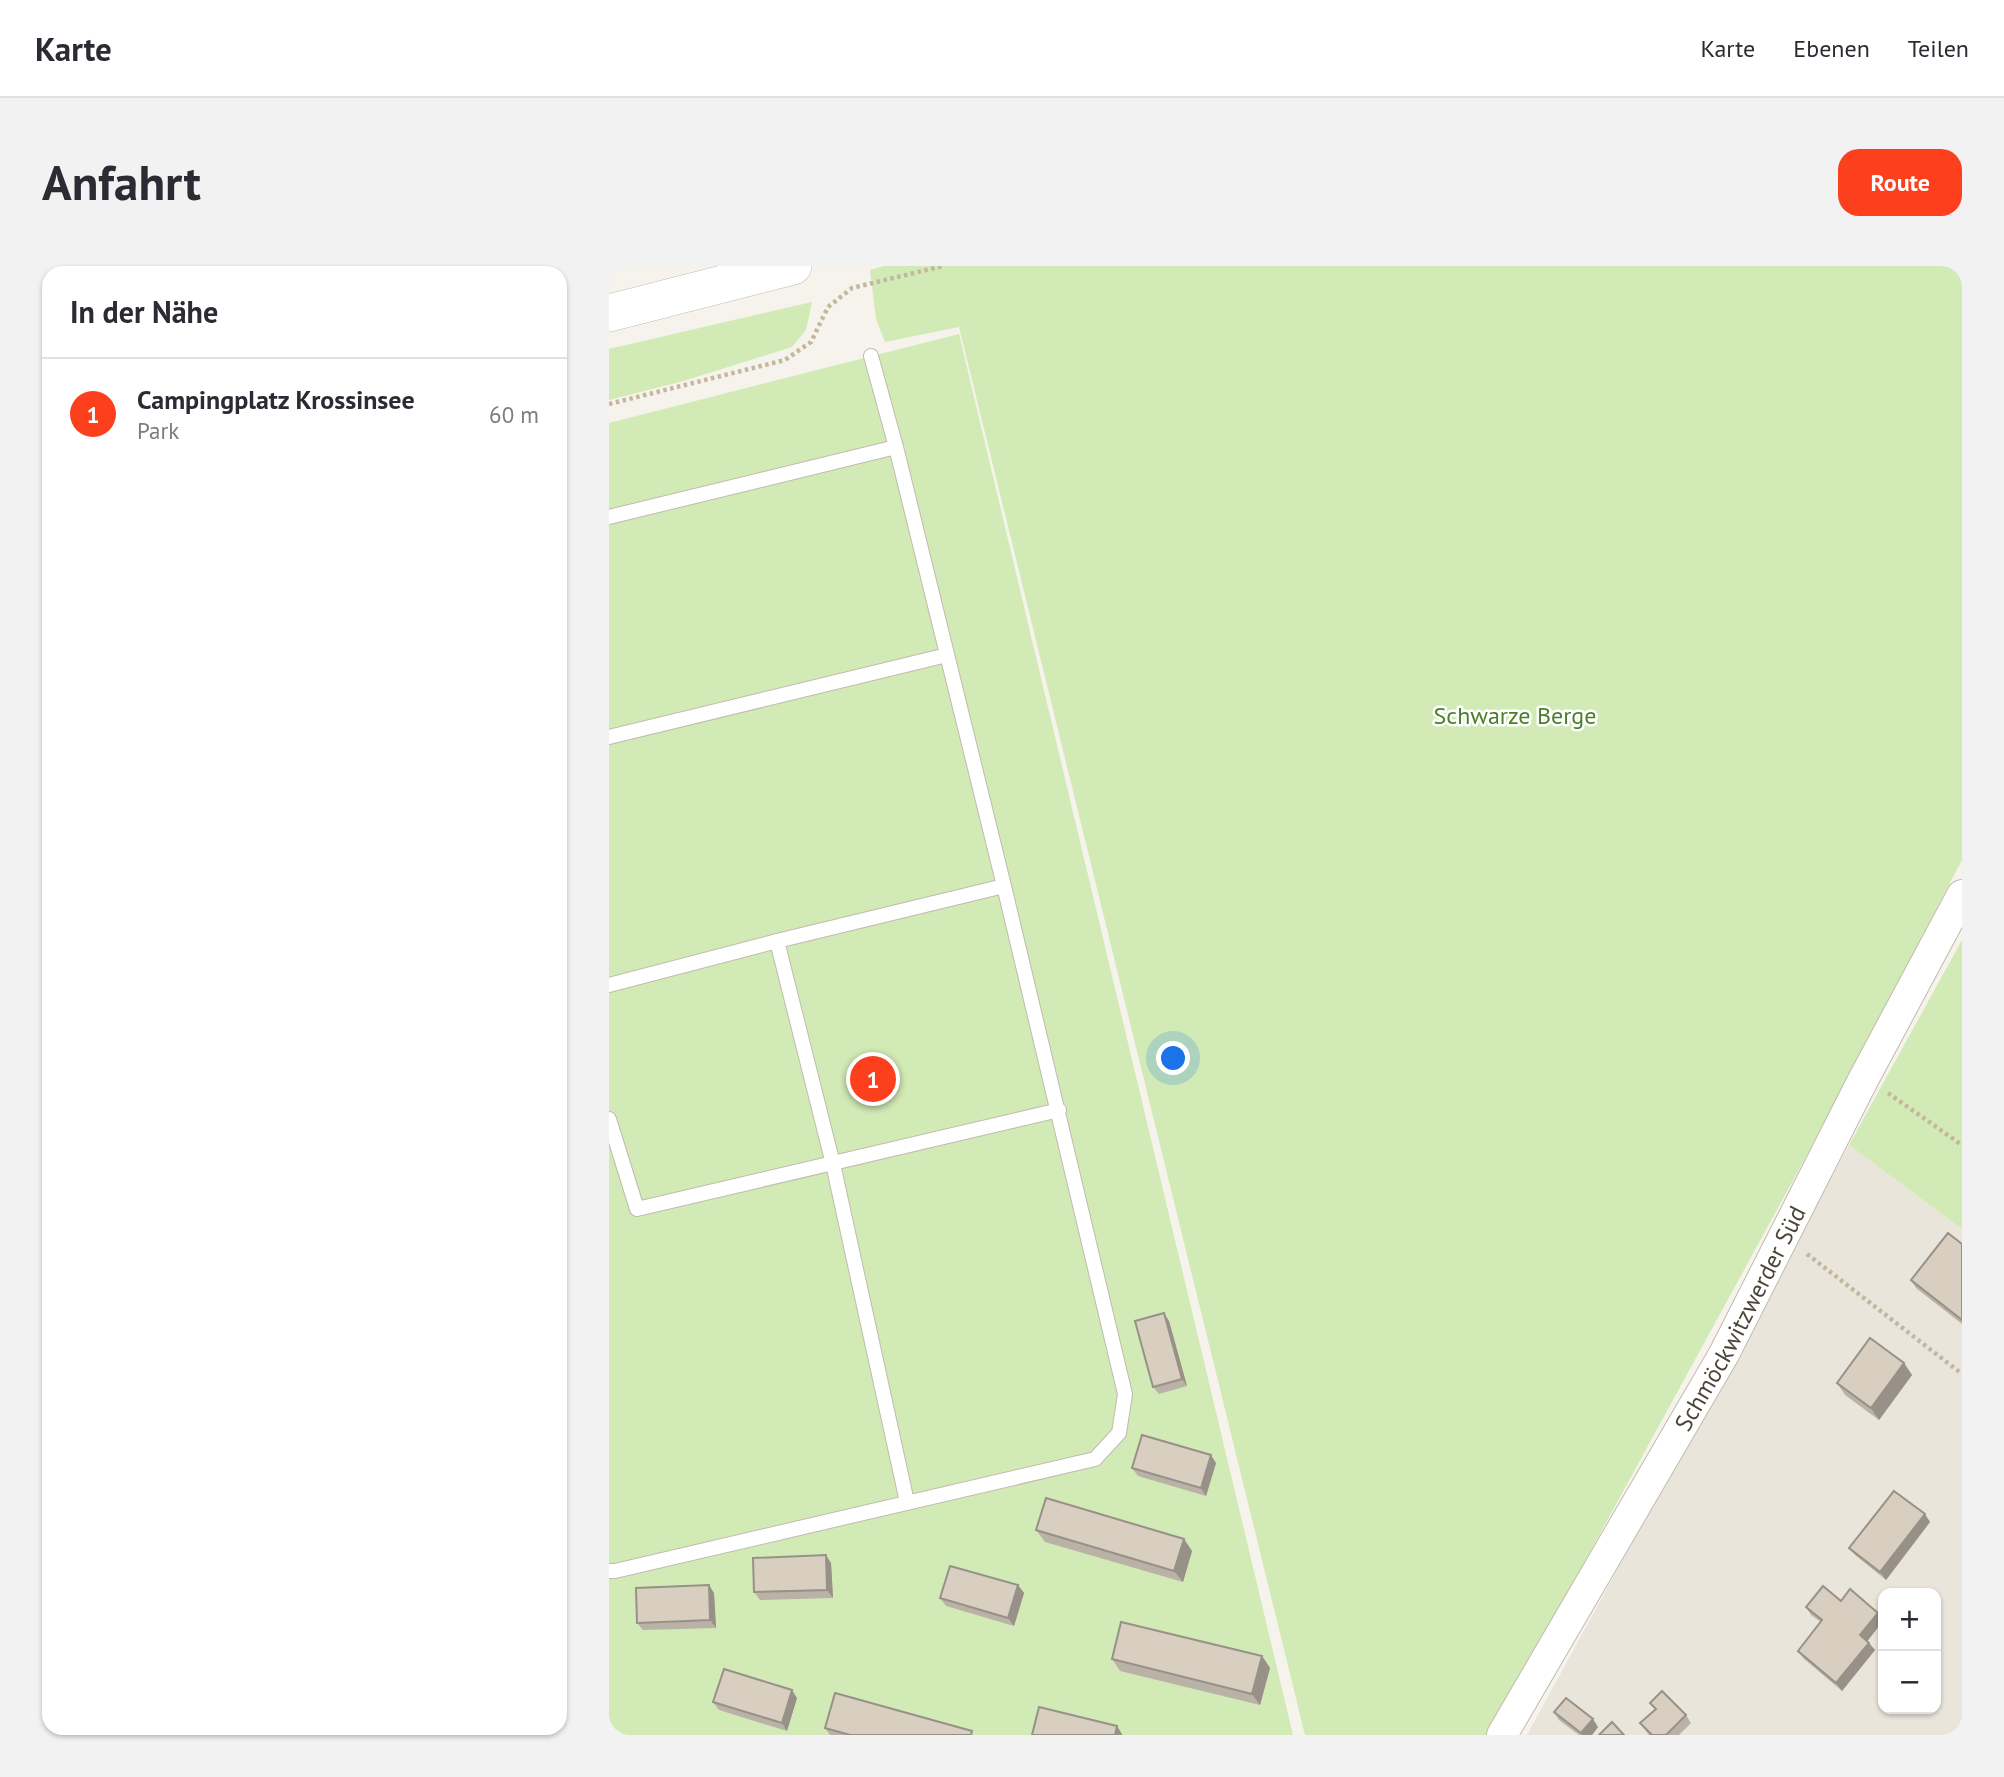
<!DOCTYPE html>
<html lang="de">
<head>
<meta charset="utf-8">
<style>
	:root { --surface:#fff; --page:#f2f2f3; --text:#2b2b33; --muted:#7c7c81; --line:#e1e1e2; --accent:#fc3f1d }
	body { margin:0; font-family:"PT Sans",sans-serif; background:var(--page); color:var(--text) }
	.controls { position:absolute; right:21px; bottom:21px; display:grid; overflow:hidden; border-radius:14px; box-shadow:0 2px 5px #0004 }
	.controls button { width:63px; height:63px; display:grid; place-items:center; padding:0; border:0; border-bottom:2px solid var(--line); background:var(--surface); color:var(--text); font:35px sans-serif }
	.you { position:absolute; left:565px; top:793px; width:24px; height:24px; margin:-18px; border:5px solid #fff; border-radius:50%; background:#1a73e8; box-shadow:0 0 0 10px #1a73e833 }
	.badge { display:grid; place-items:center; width:46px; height:46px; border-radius:50%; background:var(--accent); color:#fff; font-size:23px; font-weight:700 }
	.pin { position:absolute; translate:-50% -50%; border:4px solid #fff; box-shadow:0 2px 7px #0006 }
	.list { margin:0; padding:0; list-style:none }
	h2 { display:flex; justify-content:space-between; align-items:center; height:91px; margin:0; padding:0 28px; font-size:30px }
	h2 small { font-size:23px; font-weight:400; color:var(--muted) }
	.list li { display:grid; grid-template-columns:46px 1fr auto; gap:21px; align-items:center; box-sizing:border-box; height:112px; padding:0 28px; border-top:2px solid var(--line) }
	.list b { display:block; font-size:26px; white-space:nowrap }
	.list p { margin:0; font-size:23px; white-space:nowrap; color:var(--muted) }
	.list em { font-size:23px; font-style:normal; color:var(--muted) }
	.map { position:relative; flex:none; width:1353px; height:1469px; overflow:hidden; border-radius:21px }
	header { display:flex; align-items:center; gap:42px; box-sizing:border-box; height:98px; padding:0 35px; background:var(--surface); border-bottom:2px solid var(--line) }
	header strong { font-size:33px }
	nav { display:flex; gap:38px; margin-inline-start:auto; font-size:24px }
	.intro { display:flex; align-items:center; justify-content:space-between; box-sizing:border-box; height:168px; padding:0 42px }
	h1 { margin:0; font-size:49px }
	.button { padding:18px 32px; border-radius:21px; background:var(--accent); color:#fff; font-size:24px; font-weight:700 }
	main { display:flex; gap:42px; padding:0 42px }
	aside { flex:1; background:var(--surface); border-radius:21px; box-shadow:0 2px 5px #0004 }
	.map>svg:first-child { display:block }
</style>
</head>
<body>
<header>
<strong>Karte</strong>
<nav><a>Karte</a><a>Ebenen</a><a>Teilen</a></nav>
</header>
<div class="intro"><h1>Anfahrt</h1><a class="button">Route</a></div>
<main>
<aside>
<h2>In der Nähe<small></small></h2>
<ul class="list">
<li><span class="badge">1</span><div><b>Campingplatz Krossinsee</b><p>Park</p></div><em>60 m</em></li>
</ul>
</aside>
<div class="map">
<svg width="1353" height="1469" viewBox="0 0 1353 1469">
	<rect width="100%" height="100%" fill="#f6f3ec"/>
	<path fill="#eae5da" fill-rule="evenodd" d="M 1240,879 L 1353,963 L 1353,1469 L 918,1469 ZM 1274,1327 L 1327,1327 L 1327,1443 L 1274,1443 Z"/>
	<path fill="#d2eab5" d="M 275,0 L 1353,0 L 1353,594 L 1206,874 L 881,1469 L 696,1469 L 350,61 L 276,76 L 267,53 L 261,4 Z
		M 203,36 L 197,64 L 183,81 L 71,116 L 0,134 L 0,83 Z
		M 350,68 L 684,1469 L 0,1469 L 0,157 Z
		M 1353,674 L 1353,963 L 1240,879 Z"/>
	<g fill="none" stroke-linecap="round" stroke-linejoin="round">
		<defs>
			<path id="service" d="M 0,251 L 287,181
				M 0,471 L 338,389
				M 168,675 L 224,898 L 298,1236
				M 0,719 L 168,675 L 395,620
				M 0,853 L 28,943 L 450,844
				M 0,1305 L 6,1305 L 486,1193 L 510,1167 L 516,1128 L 395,620 L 287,181 L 262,90"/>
			<g id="minor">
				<path id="s1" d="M 893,1469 L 1115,1088 L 1254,814 L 1353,629"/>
			</g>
			<path id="tertiary" d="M 0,47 L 184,0"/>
		</defs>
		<use href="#service" stroke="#c2bbae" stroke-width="16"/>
		<use href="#minor" stroke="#c2bbae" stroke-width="32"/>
		<use href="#tertiary" stroke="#c2bbae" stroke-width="38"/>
		<path stroke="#c4b79f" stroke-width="4.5" stroke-dasharray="3.5 3.5" stroke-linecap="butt" d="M 0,138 L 176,94 L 202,76 L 219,41 L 243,22 L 334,0
			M 1279,827 L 1353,879
			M 1198,988 L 1353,1108"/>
		<use href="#service" stroke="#fff" stroke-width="14"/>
		<use href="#minor" stroke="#fff" stroke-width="30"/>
		<use href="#tertiary" stroke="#fff" stroke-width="37"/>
	</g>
	<path fill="#bab2a6" d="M 1353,978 L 1353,1058 L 1307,1022 L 1302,1014 Z
		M 560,1055 L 578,1120 L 550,1128 L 544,1121 Z
		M 1295,1097 L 1303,1109 L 1270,1154 L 1236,1129 L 1228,1117 Z
		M 607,1197 L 597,1230 L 529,1210 L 523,1202 Z
		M 1321,1256 L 1277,1314 L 1246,1289 L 1240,1282 Z
		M 427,1264 L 575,1273 L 583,1285 L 574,1316 L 436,1276 Z
		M 222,1297 L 224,1332 L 151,1334 L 145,1326 Z
		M 409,1319 L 415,1327 L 405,1360 L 337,1340 L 331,1332 Z
		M 105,1327 L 107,1362 L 34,1364 L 28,1357 Z
		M 1197,1341 L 1258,1375 L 1266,1384 L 1233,1425 L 1194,1392 L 1189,1385 L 1212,1356 L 1202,1349 Z
		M 653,1390 L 661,1402 L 651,1439 L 511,1405 L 503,1393 Z
		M 188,1432 L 178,1465 L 110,1444 L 104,1436 Z
		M 1041,1437 L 1077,1449 L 1082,1457 L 1070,1469 L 1040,1469 L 1031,1457 L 1046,1443 Z
		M 945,1446 L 989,1461 L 983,1469 L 970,1469 L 950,1454 Z
		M 216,1462 L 366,1469 L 221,1469 Z"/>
	<path fill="#979187" d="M 555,1047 L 560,1055 L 578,1120 L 573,1113 Z
		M 1295,1097 L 1303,1109 L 1270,1154 L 1262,1142 Z
		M 602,1189 L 607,1197 L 597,1230 L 592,1222 Z
		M 1316,1248 L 1321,1256 L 1277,1314 L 1271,1306 Z
		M 575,1273 L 583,1285 L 574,1316 L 565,1305 Z
		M 217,1289 L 222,1297 L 224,1332 L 218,1324 Z
		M 100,1319 L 105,1327 L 107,1362 L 101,1354 Z
		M 409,1319 L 415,1327 L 405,1360 L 399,1352 Z
		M 1269,1347 L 1274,1355 L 1257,1377 L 1251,1369 Z
		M 1260,1377 L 1266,1384 L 1233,1425 L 1227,1417 Z
		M 653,1390 L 661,1402 L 651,1439 L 643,1428 Z
		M 183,1424 L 188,1432 L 178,1465 L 173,1457 Z
		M 984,1453 L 989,1461 L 983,1469 L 973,1469 L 972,1467 Z
		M 508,1460 L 513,1468 L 513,1469 L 506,1469 Z"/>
	<path fill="#d8cfc1" stroke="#979187" stroke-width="2" d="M 1339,967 L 1353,978 L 1353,1054 L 1302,1014 Z
		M 555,1047 L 573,1113 L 544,1121 L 526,1055 Z
		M 1261,1072 L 1295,1097 L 1262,1142 L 1228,1117 Z
		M 533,1169 L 602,1189 L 592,1222 L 523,1202 Z
		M 1285,1225 L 1316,1248 L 1271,1306 L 1240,1282 Z
		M 437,1232 L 575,1273 L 565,1305 L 427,1264 Z
		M 217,1289 L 218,1324 L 145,1326 L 144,1292 Z
		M 341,1300 L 409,1319 L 399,1352 L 331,1332 Z
		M 100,1319 L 101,1354 L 28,1357 L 27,1322 Z
		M 1214,1320 L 1232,1335 L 1241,1323 L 1269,1347 L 1251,1369 L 1260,1377 L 1227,1417 L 1189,1385 L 1213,1354 L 1197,1341 Z
		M 512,1356 L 653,1390 L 643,1428 L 503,1393 Z
		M 115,1403 L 183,1424 L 173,1457 L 104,1436 Z
		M 1053,1425 L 1077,1449 L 1057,1469 L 1043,1469 L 1031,1457 L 1047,1443 L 1041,1437 Z
		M 226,1427 L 363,1465 L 362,1469 L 241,1469 L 216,1462 Z
		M 957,1432 L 984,1453 L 972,1467 L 945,1446 Z
		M 430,1441 L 508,1460 L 506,1469 L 423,1469 Z
		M 1003,1456 L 1015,1469 L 990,1469 Z"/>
	<g text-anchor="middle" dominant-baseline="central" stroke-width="5" stroke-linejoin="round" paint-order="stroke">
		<g font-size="24" fill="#4a7f2a" stroke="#fff">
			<text x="906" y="449">Schwarze Berge</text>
		</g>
		<g font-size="24" fill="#4b4439" stroke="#fff">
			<text stroke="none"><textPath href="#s1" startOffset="480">Schmöckwitzwerder Süd</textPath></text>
		</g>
	</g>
</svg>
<div class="controls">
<button>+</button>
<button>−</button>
</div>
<div class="you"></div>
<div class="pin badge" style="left:264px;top:813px">1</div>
</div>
</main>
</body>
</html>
